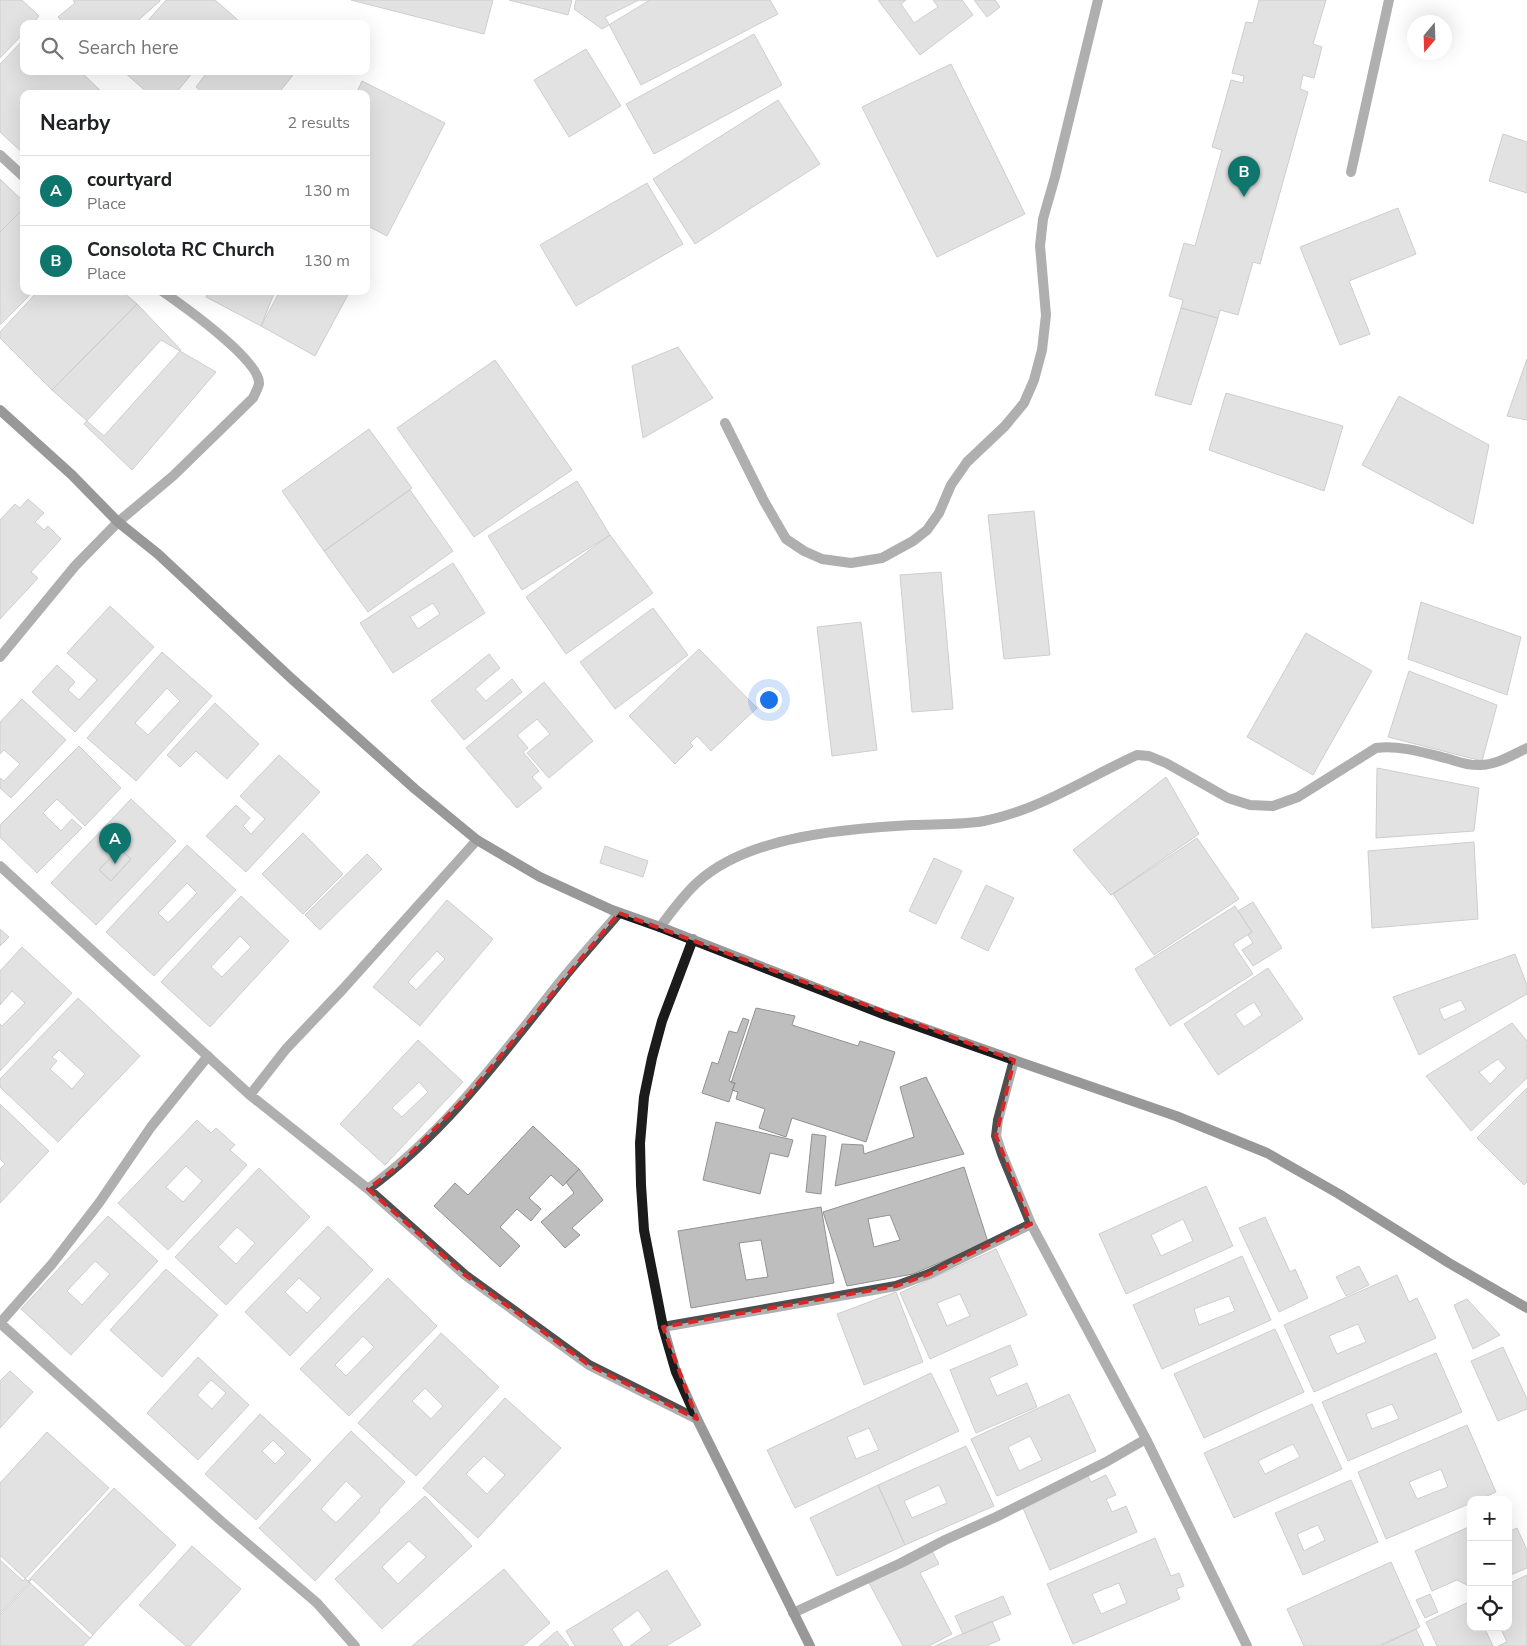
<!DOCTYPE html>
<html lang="en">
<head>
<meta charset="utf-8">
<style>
	:root { --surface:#fff; --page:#f2f2f2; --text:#202124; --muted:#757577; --line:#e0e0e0; --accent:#0f766e }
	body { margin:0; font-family:"Nunito Sans",sans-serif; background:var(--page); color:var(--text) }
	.controls { position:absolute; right:15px; bottom:15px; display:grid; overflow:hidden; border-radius:10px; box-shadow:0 5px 20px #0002 }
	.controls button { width:45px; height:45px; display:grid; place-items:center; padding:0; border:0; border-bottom:1px solid var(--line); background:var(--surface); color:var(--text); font:25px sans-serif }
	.compass { position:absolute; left:1407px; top:15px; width:45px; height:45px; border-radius:50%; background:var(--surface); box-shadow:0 5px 20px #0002; rotate:199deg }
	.you { position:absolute; left:768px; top:699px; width:18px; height:18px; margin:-12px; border:4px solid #fff; border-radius:50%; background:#1a73e8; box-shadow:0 0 0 8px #1a73e833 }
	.badge { display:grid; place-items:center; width:32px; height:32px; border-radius:50%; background:var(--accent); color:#fff; font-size:16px; font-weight:700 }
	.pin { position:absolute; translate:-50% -41px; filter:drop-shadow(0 1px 2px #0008) }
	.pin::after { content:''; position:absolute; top:26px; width:18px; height:15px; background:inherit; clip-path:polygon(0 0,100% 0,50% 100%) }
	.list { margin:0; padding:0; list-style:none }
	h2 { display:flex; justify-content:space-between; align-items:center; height:65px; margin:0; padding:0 20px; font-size:21px }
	h2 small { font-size:16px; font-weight:400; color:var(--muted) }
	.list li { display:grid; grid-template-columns:32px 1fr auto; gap:15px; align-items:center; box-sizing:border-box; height:70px; padding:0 20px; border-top:1px solid var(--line) }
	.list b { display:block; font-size:19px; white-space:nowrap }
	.list p { margin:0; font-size:16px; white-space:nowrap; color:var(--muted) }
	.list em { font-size:16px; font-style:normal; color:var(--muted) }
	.icon { flex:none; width:28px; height:28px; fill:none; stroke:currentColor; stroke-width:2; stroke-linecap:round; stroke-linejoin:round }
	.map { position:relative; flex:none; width:1527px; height:1646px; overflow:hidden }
	.search { position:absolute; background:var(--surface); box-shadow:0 5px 20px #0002; left:20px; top:20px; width:350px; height:55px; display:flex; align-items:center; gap:12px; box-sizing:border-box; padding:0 18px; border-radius:10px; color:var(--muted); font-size:19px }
	.panel { position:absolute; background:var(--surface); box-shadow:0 5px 20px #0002; left:20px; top:90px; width:350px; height:205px; border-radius:10px }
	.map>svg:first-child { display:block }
</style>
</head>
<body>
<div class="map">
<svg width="1527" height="1646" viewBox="0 0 1527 1646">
	<rect width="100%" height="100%" fill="#fff"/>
	<path fill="#bebebe" stroke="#929292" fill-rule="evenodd" d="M 0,0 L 22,0 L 39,16 L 32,24 L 24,24 L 24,33 L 0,58 Z
		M 73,0 L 160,0 L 160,1 L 134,24 L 64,24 L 58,17 L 75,3 Z
		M 166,0 L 215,0 L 238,20 L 235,24 L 145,24 Z
		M 351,0 L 493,0 L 484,34 Z
		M 509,0 L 572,0 L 568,15 Z
		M 576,0 L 650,0 L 602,29 L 574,9 Z
		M 639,0 L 770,0 L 778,14 L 641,85 L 605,17 Z
		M 878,0 L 906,0 L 901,4 L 914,23 L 938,7 L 933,0 L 962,0 L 973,15 L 920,55 Z
		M 974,0 L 995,0 L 1000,7 L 987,17 Z
		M 1259,0 L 1326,0 L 1313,44 L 1322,47 L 1314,78 L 1303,75 L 1300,89 L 1308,92 L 1260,264 L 1253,262 L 1238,315 L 1220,310 L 1218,318 L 1181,308 L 1183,300 L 1169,296 L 1184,243 L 1195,246 L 1222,150 L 1212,147 L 1231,80 L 1243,83 L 1244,76 L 1232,73 L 1246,22 L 1253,23 Z
		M 754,34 L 782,85 L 654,154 L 626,104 Z
		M 24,39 L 24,71 L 80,71 L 104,94 L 24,94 L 24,154 L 0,132 L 0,64 Z
		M 586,49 L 621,106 L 569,137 L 534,80 Z
		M 951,64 L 1025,214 L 937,257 L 862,107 Z
		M 123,71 L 194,71 L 175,94 L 149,94 Z
		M 208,71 L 296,71 L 278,94 L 205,94 L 196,87 Z
		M 362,81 L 445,123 L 387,236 L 366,225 L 366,94 L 356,94 Z
		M 778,100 L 820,164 L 695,244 L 653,179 Z
		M 1503,134 L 1527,142 L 1527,193 L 1489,181 Z
		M 0,179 L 24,202 L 24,208 L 0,232 Z
		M 647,183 L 683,244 L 576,306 L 540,245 Z
		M 24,208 L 24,291 L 34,291 L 0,325 L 0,232 Z
		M 1398,208 L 1416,254 L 1349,281 L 1370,334 L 1340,345 L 1300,247 Z
		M 38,291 L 122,291 L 137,304 L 52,390 L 0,338 L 0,332 Z
		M 209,291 L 275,291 L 261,326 L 206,297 Z
		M 280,291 L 350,291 L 315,356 L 261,326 Z
		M 137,304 L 181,350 L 104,436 L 52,390 Z
		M 1181,308 L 1218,318 L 1191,405 L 1155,395 Z
		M 161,340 L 216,372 L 132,470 L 84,424 Z
		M 678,347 L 713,398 L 643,438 L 632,366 Z
		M 1527,359 L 1527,420 L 1507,416 Z
		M 495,360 L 572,470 L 474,537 L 397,428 Z
		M 1226,393 L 1343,426 L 1324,491 L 1209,450 Z
		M 1399,396 L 1489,445 L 1473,524 L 1362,465 Z
		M 369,429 L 412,488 L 324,551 L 282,491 Z
		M 577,481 L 610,535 L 522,590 L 488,536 Z
		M 410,490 L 453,551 L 368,612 L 324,551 Z
		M 28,499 L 44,513 L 35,522 L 44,530 L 48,526 L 61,539 L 31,572 L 38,578 L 0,619 L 0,520 L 15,504 L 20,508 Z
		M 1034,511 L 1050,655 L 1004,659 L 988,515 Z
		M 610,535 L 653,593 L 566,654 L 526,597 Z
		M 453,563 L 485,613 L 393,673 L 360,623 ZM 433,603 L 440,614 L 418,629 L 410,617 Z
		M 941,572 L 953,709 L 912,712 L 900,575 Z
		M 1421,602 L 1521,637 L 1507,695 L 1408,659 Z
		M 110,606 L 154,647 L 75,732 L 32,692 L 57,665 L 75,682 L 68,690 L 79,700 L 97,680 L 67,653 Z
		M 653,608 L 688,655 L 615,709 L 580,662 Z
		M 861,622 L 877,750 L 832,756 L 817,627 Z
		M 1306,633 L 1372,671 L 1313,775 L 1247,737 Z
		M 699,649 L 757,708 L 711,751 L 697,736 L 690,743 L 693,746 L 675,764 L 629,716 Z
		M 162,652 L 212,696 L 136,781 L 87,738 ZM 167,688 L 180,701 L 148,735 L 135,723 Z
		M 489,654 L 500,668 L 475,689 L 486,701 L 512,679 L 522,692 L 464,740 L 431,701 Z
		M 1409,671 L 1497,705 L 1482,761 L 1388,737 Z
		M 544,682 L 593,741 L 549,778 L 527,753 L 550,734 L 537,719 L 517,735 L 528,748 L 523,752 L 539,771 L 532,777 L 542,788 L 517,808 L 466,748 Z
		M 22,699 L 66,740 L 11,798 L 0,788 L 0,778 L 4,781 L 20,764 L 4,750 L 0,754 L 0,722 Z
		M 215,703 L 259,744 L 227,779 L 196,751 L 180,767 L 167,755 Z
		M 79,746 L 121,788 L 85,826 L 57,799 L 43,813 L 61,831 L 72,819 L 82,828 L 37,873 L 0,837 L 0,825 Z
		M 279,755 L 320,792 L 246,872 L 206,836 L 236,805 L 250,818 L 243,826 L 251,834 L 265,819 L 240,796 Z
		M 1377,768 L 1479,788 L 1474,831 L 1376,838 Z
		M 1166,777 L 1199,834 L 1111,895 L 1073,850 Z
		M 131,799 L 176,841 L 96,925 L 51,883 ZM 119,848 L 131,859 L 111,881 L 99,870 Z
		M 303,833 L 343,874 L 303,914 L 262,874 Z
		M 1197,838 L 1239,899 L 1154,955 L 1113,894 Z
		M 1474,842 L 1478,919 L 1372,928 L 1368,851 Z
		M 187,845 L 236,890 L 154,976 L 106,932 ZM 187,883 L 197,893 L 168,923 L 158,913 Z
		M 605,846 L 648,861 L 643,877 L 600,863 Z
		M 119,848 L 131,859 L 111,881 L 99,870 Z
		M 367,854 L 382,869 L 320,930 L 305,915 Z
		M 934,858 L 962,871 L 936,924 L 909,911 Z
		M 986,885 L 1014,898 L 988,951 L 961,938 Z
		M 241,896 L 289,941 L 210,1027 L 161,982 ZM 240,936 L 251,947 L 222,977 L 211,967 Z
		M 447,900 L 493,939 L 420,1026 L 373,987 ZM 437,951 L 445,959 L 416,990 L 408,982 Z
		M 1253,902 L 1282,948 L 1253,966 L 1242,950 L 1253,943 L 1248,935 L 1252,932 L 1238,911 Z
		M 1235,906 L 1252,932 L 1233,944 L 1253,974 L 1170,1026 L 1135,969 Z
		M 0,929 L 9,937 L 0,946 Z
		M 22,947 L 72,993 L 0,1071 L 0,1024 L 2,1026 L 25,1003 L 12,991 L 0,1005 L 0,971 Z
		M 1515,954 L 1527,985 L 1527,994 L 1419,1055 L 1393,997 ZM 1461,1000 L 1466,1010 L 1444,1020 L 1439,1009 Z
		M 1268,968 L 1303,1019 L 1218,1075 L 1184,1024 ZM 1254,1002 L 1262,1015 L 1244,1027 L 1235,1014 Z
		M 78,998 L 140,1056 L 58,1142 L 0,1087 L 0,1079 ZM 59,1050 L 85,1074 L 72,1089 L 50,1069 L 57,1061 L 52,1057 Z
		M 756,1008 L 795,1016 L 792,1025 L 858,1046 L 860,1041 L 895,1052 L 866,1142 L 792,1118 L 786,1137 L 759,1128 L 765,1109 L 736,1099 L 738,1092 L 732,1090 L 735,1083 L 731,1083 Z
		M 743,1018 L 749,1020 L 729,1081 L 735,1083 L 729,1102 L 702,1093 L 712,1062 L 718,1064 L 729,1031 L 737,1033 Z
		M 1512,1023 L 1527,1041 L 1527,1078 L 1471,1131 L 1426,1076 ZM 1498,1059 L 1506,1068 L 1490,1084 L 1479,1072 Z
		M 418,1040 L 463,1082 L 385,1165 L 340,1124 ZM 419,1082 L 428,1092 L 402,1117 L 392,1108 Z
		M 926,1077 L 964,1154 L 835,1186 L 842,1144 L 863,1145 L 864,1154 L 914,1137 L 900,1087 Z
		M 1527,1088 L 1527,1182 L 1524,1185 L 1477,1138 Z
		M 0,1104 L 49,1151 L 0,1203 L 0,1169 L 5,1164 L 0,1159 Z
		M 197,1120 L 211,1133 L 216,1128 L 235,1145 L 230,1150 L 247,1165 L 168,1250 L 118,1203 ZM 186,1166 L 202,1181 L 183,1202 L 166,1187 Z
		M 716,1122 L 793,1140 L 788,1157 L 770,1153 L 760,1194 L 703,1180 Z
		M 533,1126 L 579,1169 L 563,1186 L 551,1175 L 529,1198 L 541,1209 L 531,1221 L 517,1209 L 500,1227 L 520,1246 L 500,1267 L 434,1206 L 455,1183 L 468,1195 Z
		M 812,1134 L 826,1136 L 821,1194 L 806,1192 Z
		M 964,1167 L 988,1242 L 913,1274 L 847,1286 L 823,1212 ZM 890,1215 L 900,1240 L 874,1247 L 868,1219 Z
		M 259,1168 L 310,1217 L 226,1305 L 175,1257 ZM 237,1227 L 255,1243 L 236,1264 L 218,1247 Z
		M 579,1169 L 603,1200 L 572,1228 L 580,1235 L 565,1248 L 541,1222 L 574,1193 L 566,1182 Z
		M 1206,1186 L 1233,1246 L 1126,1294 L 1099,1234 ZM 1183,1219 L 1193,1241 L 1161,1256 L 1151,1235 Z
		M 821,1207 L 834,1283 L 691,1308 L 678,1231 ZM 761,1240 L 768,1277 L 746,1280 L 739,1243 Z
		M 108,1216 L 158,1261 L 71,1355 L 21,1309 ZM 95,1261 L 110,1274 L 82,1305 L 67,1291 Z
		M 1265,1217 L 1290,1272 L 1295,1269 L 1308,1298 L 1279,1312 L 1239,1228 Z
		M 328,1226 L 373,1270 L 290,1356 L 245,1312 ZM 299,1278 L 321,1298 L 307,1313 L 285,1292 Z
		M 996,1249 L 1027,1315 L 930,1359 L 900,1293 ZM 960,1294 L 970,1316 L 947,1326 L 937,1303 Z
		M 1242,1256 L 1271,1320 L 1162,1369 L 1133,1305 ZM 1229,1296 L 1235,1311 L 1199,1325 L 1194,1309 Z
		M 1359,1266 L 1369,1285 L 1346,1296 L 1336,1277 Z
		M 166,1269 L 218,1315 L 162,1377 L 110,1330 Z
		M 1397,1275 L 1409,1302 L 1417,1298 L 1436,1338 L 1314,1392 L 1284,1325 ZM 1358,1324 L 1366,1342 L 1337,1354 L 1329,1336 Z
		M 388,1278 L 437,1326 L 349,1416 L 300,1369 ZM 363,1336 L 374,1347 L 346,1376 L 335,1365 Z
		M 896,1292 L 923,1362 L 864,1385 L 837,1314 Z
		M 1467,1299 L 1500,1335 L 1473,1349 L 1454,1305 Z
		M 1275,1329 L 1304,1392 L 1204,1438 L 1174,1374 Z
		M 441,1333 L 499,1387 L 416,1476 L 358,1423 ZM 425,1388 L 443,1406 L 431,1419 L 412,1401 Z
		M 1010,1345 L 1018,1365 L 989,1378 L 997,1396 L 1027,1383 L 1037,1407 L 976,1433 L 950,1370 Z
		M 1503,1347 L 1527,1399 L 1527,1409 L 1498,1421 L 1471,1361 Z
		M 1436,1353 L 1462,1412 L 1348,1461 L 1322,1402 ZM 1392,1404 L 1399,1419 L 1372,1429 L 1366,1414 Z
		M 198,1357 L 249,1405 L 198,1460 L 147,1413 ZM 211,1380 L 226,1393 L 212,1409 L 197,1395 Z
		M 10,1371 L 33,1392 L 0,1428 L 0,1381 Z
		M 931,1373 L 959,1431 L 795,1508 L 767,1450 ZM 869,1428 L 879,1450 L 856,1459 L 847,1437 Z
		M 1069,1394 L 1096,1451 L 997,1496 L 971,1439 ZM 1030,1436 L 1042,1460 L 1019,1471 L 1008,1447 Z
		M 505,1398 L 561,1448 L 478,1538 L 423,1488 ZM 484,1456 L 505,1475 L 487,1494 L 466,1474 Z
		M 1312,1404 L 1342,1469 L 1234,1518 L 1204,1453 ZM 1293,1444 L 1300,1457 L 1265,1474 L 1258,1461 Z
		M 260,1414 L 311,1460 L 256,1520 L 205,1474 ZM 273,1440 L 286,1453 L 275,1464 L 262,1451 Z
		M 1467,1425 L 1496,1492 L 1478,1500 L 1471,1500 L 1471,1503 L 1386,1539 L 1358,1472 ZM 1441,1469 L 1448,1487 L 1417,1499 L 1409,1482 Z
		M 351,1431 L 405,1482 L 379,1510 L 380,1512 L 315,1581 L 259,1528 ZM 346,1481 L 362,1496 L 336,1523 L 321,1509 Z
		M 47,1432 L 109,1488 L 23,1581 L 0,1560 L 0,1483 Z
		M 966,1446 L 994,1506 L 905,1545 L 878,1485 ZM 939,1485 L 947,1503 L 912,1518 L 904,1501 Z
		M 1106,1475 L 1116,1495 L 1106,1499 L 1112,1512 L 1126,1506 L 1137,1532 L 1050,1570 L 1022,1506 L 1088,1476 L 1091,1482 Z
		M 1351,1480 L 1378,1542 L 1303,1575 L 1275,1513 ZM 1318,1525 L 1325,1540 L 1304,1551 L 1297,1534 Z
		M 878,1485 L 905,1545 L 837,1576 L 810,1518 Z
		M 114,1488 L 176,1545 L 90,1638 L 28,1581 Z
		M 425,1496 L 472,1546 L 382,1629 L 335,1579 ZM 409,1541 L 426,1557 L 398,1584 L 382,1567 Z
		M 1471,1526 L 1471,1587 L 1457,1580 L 1432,1591 L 1415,1551 Z
		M 1517,1528 L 1527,1550 L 1527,1568 L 1508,1576 L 1508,1532 Z
		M 1155,1538 L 1171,1576 L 1179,1573 L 1184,1586 L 1176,1589 L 1180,1599 L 1073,1644 L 1047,1584 ZM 1119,1583 L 1127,1603 L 1101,1614 L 1092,1594 Z
		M 192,1546 L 241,1589 L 190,1646 L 186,1646 L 139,1605 Z
		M 932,1551 L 939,1564 L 920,1573 L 952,1634 L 929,1646 L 903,1646 L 869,1583 Z
		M 0,1555 L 30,1583 L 0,1615 Z
		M 1391,1562 L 1420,1627 L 1378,1646 L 1304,1646 L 1287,1609 Z
		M 504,1569 L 550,1623 L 523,1646 L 412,1646 Z
		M 667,1570 L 701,1625 L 666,1646 L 630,1646 L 652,1630 L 638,1610 L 612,1629 L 623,1646 L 575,1646 L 566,1631 Z
		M 1527,1575 L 1527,1646 L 1498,1646 L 1507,1642 L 1500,1627 L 1508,1627 L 1508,1584 Z
		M 32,1579 L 93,1635 L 83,1646 L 0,1646 L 0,1613 Z
		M 1430,1594 L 1438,1612 L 1425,1618 L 1416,1600 Z
		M 1003,1596 L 1011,1614 L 963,1634 L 955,1616 Z
		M 1471,1601 L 1471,1627 L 1484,1627 L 1493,1646 L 1437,1646 L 1426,1622 Z
		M 992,1621 L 1000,1640 L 986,1646 L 935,1646 Z
		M 1416,1629 L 1424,1646 L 1381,1646 Z
		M 557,1631 L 569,1646 L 539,1646 Z"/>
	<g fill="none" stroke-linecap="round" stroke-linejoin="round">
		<path stroke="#4e4e4e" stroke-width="10" d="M 1351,172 L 1389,0"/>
		<path stroke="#4e4e4e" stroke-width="10" d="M 0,155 L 24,177
			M 725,423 L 764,501 L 786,539 L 804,551 L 822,559 L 851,563 L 882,558 L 913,541 L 927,530 L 939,513 L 951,485 L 967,462 L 1005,426 L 1024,403 L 1034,380 L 1042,350 L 1046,315 L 1040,246 L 1043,219 L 1055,177 L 1098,0
			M 0,657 L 75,566 L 118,522 L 173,476 L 253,398 C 255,394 258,388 259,384 C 261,360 182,305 162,291
			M 0,866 L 250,1095 L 368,1189 L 465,1275 L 589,1365 L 697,1419
			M 660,927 C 672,911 684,894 699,881 C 751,835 847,829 912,825 C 935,824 962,825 984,821 C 1040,810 1086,778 1137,755 L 1149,756 L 1166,763 L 1228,798 L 1250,805 L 1273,806 L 1298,797 L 1376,748 C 1401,745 1425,753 1449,759 C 1459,762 1469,766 1480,765 C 1497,765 1512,755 1527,748
			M 208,1056 L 151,1127 L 99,1203 L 52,1264 L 0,1323 L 222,1522 L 317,1603 L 355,1646
			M 1014,1060 L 998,1120 L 996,1136 L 1002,1154 L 1031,1224 L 1146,1439 L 1247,1646
			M 250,1095 L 286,1049 L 343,989 L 477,840
			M 368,1189 C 447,1131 503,1053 564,977 C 582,955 601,934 619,913
			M 663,1327 L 896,1286 L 929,1274 L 1031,1224
			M 793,1613 L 901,1563 L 945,1540 L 996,1517 L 1106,1462 L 1146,1439"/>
		<path stroke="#1b1b1b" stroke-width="10" d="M 0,410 L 72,475 L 118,522 L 158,554 L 292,679 L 415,789 L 477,840 L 540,877 L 612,910 L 660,927 L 883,1014 L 1014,1060 L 1176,1116 L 1267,1153 L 1339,1194 L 1449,1263 L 1527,1308
			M 693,939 L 662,1021 L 652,1058 L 644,1097 L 640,1143 L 641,1185 L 644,1230 L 663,1327 L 676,1372 L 697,1419 L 810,1646"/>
	</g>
	<path d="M0 0H1527V1646H0ZM 619,913 L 1014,1060 L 996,1136 L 1031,1224 L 929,1274 L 896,1286 L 663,1327 L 697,1419 L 589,1365 L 465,1275 L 368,1189 L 397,1167 L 469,1094 Z" fill="#fff" fill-opacity=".55" fill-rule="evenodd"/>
	<path fill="none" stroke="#d62828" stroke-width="4" stroke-dasharray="10 6" stroke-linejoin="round" d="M 619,913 L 1014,1060 L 996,1136 L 1031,1224 L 929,1274 L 896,1286 L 663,1327 L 697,1419 L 589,1365 L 465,1275 L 368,1189 L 397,1167 L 469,1094 Z"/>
</svg>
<div class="controls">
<button>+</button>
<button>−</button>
<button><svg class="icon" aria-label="locate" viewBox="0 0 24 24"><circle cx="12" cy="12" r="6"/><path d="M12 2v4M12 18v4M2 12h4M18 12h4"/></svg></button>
</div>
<svg class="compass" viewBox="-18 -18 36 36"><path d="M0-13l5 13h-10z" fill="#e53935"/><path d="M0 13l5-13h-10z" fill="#757577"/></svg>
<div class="you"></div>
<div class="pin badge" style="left:115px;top:864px">A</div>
<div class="pin badge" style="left:1244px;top:197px">B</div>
<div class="search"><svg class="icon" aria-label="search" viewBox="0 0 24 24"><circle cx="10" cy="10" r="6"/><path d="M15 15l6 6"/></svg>Search here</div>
<section class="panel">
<h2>Nearby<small>2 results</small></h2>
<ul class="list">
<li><span class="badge">A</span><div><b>courtyard</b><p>Place</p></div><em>130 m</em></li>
<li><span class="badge">B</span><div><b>Consolota RC Church</b><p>Place</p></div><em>130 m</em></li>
</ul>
</section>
</div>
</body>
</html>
